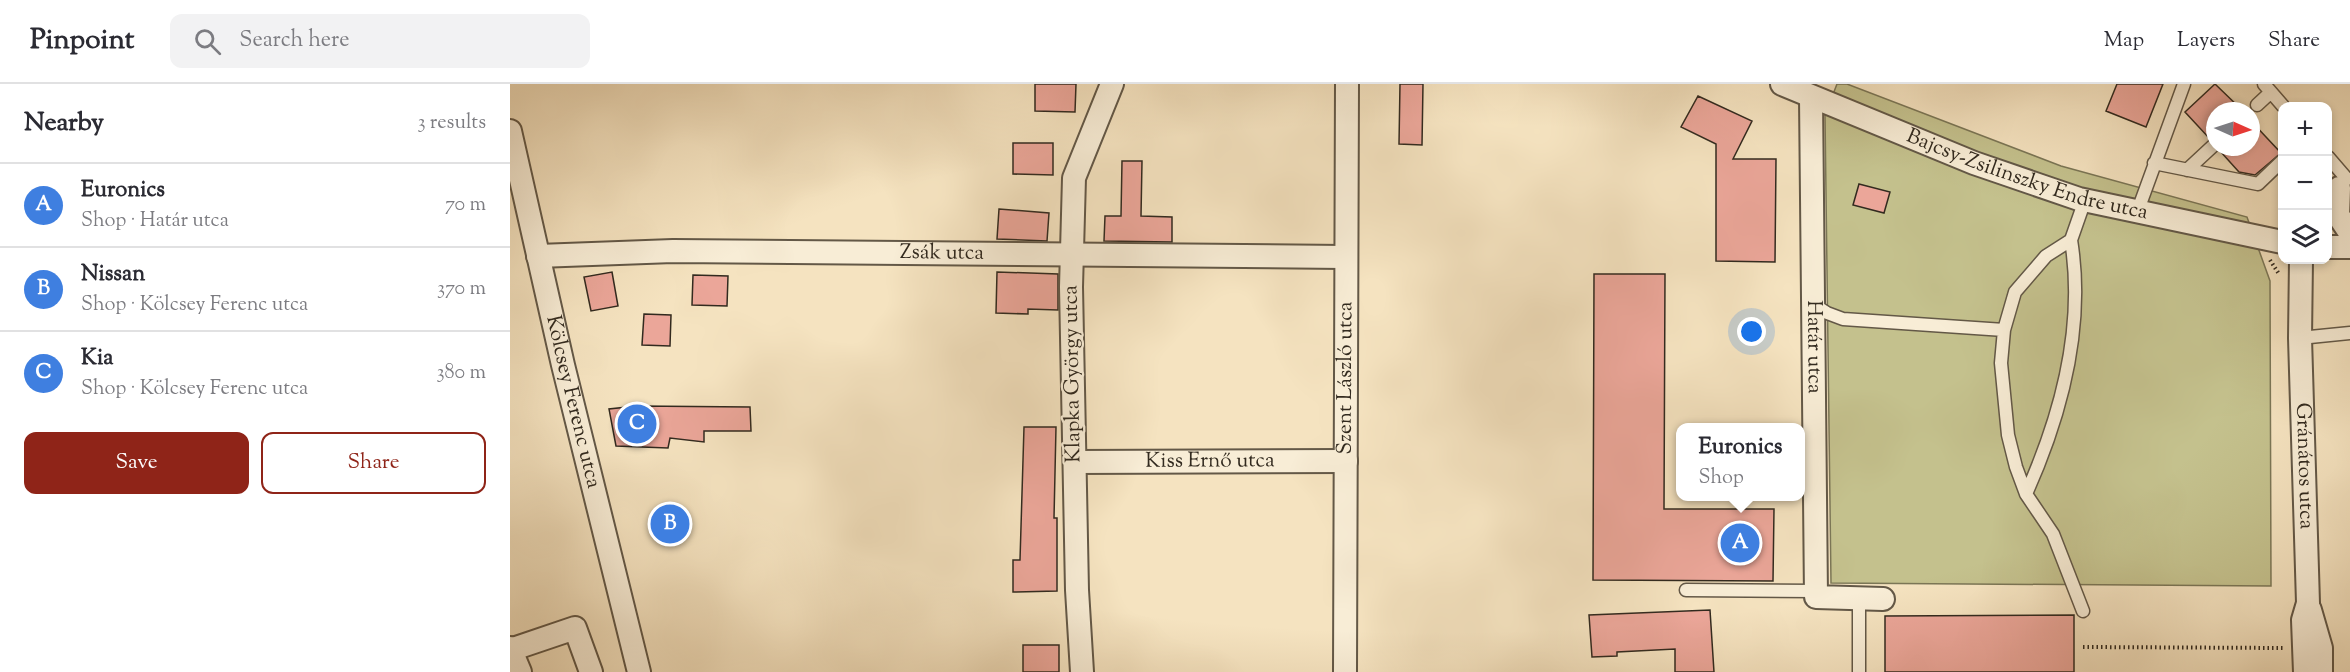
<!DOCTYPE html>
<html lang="en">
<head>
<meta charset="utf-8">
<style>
	:root { --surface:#fff; --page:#f2f2f3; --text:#2b2b33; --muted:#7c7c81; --line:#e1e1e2; --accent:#8f2418 }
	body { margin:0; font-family:"Sorts Mill Goudy",serif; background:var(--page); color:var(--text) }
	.controls { position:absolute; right:18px; top:18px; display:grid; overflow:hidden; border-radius:12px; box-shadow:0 3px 9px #0003 }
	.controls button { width:54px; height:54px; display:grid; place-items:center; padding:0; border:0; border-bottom:2px solid var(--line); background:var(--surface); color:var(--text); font:30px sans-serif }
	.compass { position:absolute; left:1696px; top:18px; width:54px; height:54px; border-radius:50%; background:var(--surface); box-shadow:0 3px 9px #0003; rotate:93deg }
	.you { position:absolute; left:1242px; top:248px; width:21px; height:21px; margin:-15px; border:4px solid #fff; border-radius:50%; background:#1a73e8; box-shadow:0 0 0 9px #1a73e833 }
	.badge { display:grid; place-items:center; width:39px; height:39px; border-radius:50%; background:var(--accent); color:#fff; font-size:20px; font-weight:700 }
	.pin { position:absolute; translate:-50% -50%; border:3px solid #fff; box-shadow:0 2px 6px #0006 }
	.popup { position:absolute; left:1166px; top:339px; width:129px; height:78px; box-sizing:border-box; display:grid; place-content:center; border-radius:12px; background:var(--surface); filter:drop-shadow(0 2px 4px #0005); font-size:20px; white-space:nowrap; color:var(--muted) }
	.popup b { font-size:22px; color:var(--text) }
	.popup::after { content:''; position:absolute; left:50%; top:100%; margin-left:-12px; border:12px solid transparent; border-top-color:var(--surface) }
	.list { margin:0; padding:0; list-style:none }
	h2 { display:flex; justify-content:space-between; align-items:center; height:78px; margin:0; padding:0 24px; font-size:26px }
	h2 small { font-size:20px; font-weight:400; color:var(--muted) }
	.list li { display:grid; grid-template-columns:39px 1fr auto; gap:18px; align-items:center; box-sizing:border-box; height:84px; padding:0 24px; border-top:2px solid var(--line) }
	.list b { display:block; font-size:22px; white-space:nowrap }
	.list p { margin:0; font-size:20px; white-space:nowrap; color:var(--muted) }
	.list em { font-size:20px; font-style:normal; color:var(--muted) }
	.actions { display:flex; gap:12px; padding:18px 24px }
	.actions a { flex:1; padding:14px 0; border:2px solid var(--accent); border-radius:12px; text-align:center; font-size:21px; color:var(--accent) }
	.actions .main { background:var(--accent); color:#fff }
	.icon { flex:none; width:33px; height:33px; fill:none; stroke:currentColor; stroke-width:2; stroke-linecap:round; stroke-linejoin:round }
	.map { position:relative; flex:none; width:1840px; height:588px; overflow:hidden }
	header { display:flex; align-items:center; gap:36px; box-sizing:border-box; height:84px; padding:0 30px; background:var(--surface); border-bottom:2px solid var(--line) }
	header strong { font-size:28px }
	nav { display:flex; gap:33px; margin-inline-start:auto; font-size:21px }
	.search { width:420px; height:54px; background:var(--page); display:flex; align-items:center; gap:15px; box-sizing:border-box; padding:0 21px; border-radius:12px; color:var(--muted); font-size:22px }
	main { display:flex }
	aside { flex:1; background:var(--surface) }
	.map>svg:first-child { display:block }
</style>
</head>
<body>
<header>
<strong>Pinpoint</strong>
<div class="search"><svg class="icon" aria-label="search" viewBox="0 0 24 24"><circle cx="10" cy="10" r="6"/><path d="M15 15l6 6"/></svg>Search here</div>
<nav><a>Map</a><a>Layers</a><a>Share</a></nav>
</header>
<main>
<aside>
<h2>Nearby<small>3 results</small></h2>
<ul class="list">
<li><span class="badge" style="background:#3f7fe0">A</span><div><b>Euronics</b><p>Shop · Határ utca</p></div><em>70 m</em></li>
<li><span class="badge" style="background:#3f7fe0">B</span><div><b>Nissan</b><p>Shop · Kölcsey Ferenc utca</p></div><em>370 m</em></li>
<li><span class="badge" style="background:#3f7fe0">C</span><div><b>Kia</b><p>Shop · Kölcsey Ferenc utca</p></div><em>380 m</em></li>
</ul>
<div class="actions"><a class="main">Save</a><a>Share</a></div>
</aside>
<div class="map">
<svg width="1840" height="588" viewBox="0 0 1840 588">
	<rect width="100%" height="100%" fill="#f5e3c0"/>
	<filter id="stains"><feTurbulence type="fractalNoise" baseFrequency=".00333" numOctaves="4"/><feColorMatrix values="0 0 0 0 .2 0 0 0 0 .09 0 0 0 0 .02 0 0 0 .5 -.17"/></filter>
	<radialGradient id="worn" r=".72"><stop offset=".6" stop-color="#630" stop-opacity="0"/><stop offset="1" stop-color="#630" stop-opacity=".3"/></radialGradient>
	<path fill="#c4c18d" stroke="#7b7656" stroke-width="1.5" d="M 1327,0 L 1337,0 L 1551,82 L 1737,133 L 1760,197 L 1761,502 L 1321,499 L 1315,31 Z"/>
	<path fill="#eba699" stroke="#322a1f" stroke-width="1.5" d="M 525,0 L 566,0 L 565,28 L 525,27 Z
		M 890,0 L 913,0 L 912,61 L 889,60 Z
		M 1607,0 L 1653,0 L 1636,43 L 1596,27 Z
		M 1705,0 L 1733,27 L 1705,27 L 1705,52 L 1699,54 L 1675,28 Z
		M 1188,12 L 1242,37 L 1223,75 L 1266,75 L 1265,178 L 1206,177 L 1206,60 L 1171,43 Z
		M 1741,37 L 1771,69 L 1745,91 L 1729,88 L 1710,67 L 1713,63 L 1741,63 Z
		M 503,59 L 543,59 L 543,91 L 503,90 Z
		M 612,77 L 632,77 L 631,132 L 662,133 L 662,158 L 594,157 L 595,132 L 611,132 Z
		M 1349,100 L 1380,108 L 1374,129 L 1343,121 Z
		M 489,125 L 539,129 L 537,157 L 487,155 Z
		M 102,188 L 108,222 L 81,227 L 74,193 Z
		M 487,188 L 548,190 L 548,226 L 518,225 L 518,230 L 486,229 Z
		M 1084,190 L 1155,190 L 1154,425 L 1264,425 L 1263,497 L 1083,496 Z
		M 183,191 L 218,192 L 217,222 L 182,221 Z
		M 134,230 L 161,231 L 160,262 L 132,261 Z
		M 127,322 L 240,323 L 241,347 L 194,347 L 194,358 L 160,354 L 158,364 L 106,362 L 99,325 Z
		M 514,343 L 546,343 L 544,434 L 547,434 L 547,507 L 503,508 L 503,476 L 510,476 Z
		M 1200,526 L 1204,588 L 1165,588 L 1165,565 L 1107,568 L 1107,572 L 1082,573 L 1079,531 Z
		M 1564,531 L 1564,588 L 1375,588 L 1375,532 Z
		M 513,561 L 549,561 L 549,588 L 513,588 Z"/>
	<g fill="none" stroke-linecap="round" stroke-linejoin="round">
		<defs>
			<path id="service" d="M 1754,0 L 1773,22
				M 1747,21 L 1761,8
				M 1818,73 L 1837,95
				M 1644,79 L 1748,100 L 1772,77
				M 1677,86 L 1705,60
				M 1628,126 L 1674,0
				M 1303,220 L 1317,229 L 1333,235 L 1494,246
				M 1790,254 L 1840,249
				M 1516,410 C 1551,332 1575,242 1561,156
				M 1176,506 L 1306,507
				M 1349,514 L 1349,588
				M 1573,527 L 1543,450 L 1516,410 L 1506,383 L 1498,351 L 1491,279 L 1494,246 L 1505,208 L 1536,172 L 1561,156 L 1575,116"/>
			<g id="minor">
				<path id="s1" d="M 1272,0 L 1464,79 L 1569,115 L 1772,158"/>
				<path id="s2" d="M 1301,14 L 1306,513 L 1373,515"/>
				<path id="s3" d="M 0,47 L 53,281 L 129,588"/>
				<path d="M 1829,104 L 1828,131 L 1840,149"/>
				<path d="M 1818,163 L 1840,163"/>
				<path id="s4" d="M 28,172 L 163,167 L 835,173"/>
				<path id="s5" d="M 1791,176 L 1790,254 L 1798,519 L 1793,536 L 1795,588"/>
				<path id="s6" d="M 565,378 L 836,377"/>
				<path d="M 1800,526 L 1811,564 L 1811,588"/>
				<path d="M 0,564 L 10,588"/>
				<path d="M 0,566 L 65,544 L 81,588"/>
				<path d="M 572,588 L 567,506 L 561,203 L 564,94 L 602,0"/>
				<path id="s7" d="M 835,588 L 837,0"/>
			</g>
		</defs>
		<use href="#service" stroke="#635847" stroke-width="15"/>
		<use href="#minor" stroke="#635847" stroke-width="26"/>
		<path stroke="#322a1f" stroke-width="4" stroke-dasharray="1.5 3" stroke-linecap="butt" d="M 1760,176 L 1769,190
			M 1573,563 L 1773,564"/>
		<use href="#service" stroke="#f8edd6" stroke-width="12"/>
		<use href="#minor" stroke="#f8edd6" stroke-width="22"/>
	</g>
	<g text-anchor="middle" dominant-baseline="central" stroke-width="4.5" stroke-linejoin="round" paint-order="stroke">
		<g font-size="21" fill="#322a1f" stroke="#f8edd6">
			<text stroke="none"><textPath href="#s1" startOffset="262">Bajcsy-Zsilinszky Endre utca</textPath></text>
			<text stroke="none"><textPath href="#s4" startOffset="404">Zsák utca</textPath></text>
			<text stroke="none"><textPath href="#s2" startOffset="249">Határ utca</textPath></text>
			<text transform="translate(563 290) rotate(-91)">Klapka György utca</text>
			<text stroke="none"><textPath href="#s7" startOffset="294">Szent László utca</textPath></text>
			<text stroke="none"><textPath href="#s3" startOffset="278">Kölcsey Ferenc utca</textPath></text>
			<text stroke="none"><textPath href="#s6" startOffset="135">Kiss Ernő utca</textPath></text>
			<text stroke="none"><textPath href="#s5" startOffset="206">Gránátos utca</textPath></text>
		</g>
	</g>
	<rect width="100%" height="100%" filter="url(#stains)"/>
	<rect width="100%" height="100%" fill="url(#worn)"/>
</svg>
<div class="controls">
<button>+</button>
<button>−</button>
<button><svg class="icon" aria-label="layers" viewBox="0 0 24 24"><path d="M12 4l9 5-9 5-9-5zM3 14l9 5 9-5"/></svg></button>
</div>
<svg class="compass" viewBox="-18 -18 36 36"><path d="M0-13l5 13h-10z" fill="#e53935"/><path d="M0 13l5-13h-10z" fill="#7c7c81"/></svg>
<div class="you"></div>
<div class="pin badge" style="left:1230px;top:459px;background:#3f7fe0">A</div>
<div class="popup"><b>Euronics</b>Shop</div>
<div class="pin badge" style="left:160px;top:440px;background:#3f7fe0">B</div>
<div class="pin badge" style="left:127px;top:340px;background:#3f7fe0">C</div>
</div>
</main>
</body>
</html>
